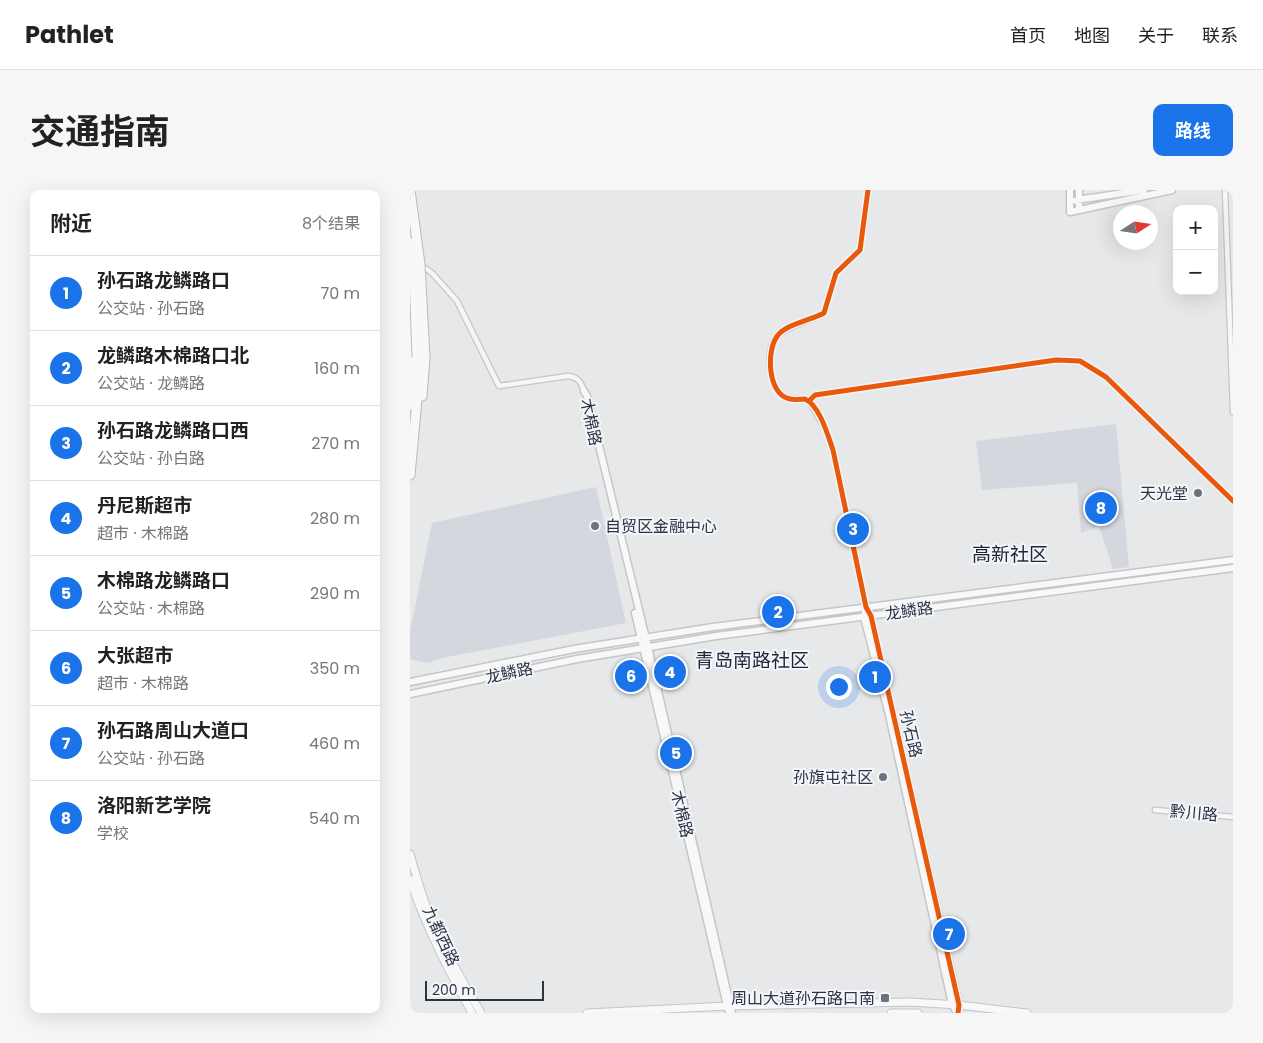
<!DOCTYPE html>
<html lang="zh">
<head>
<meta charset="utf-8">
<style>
	:root { --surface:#fff; --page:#f6f6f6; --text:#222; --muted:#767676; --line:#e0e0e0; --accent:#1a73e8 }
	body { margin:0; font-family:Poppins,"Noto Sans SC",sans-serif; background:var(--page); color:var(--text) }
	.controls { position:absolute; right:15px; top:15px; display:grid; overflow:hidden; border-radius:10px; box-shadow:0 5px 20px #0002 }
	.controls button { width:45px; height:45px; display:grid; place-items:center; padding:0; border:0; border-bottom:1px solid var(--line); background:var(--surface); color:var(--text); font:25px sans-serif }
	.compass { position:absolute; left:703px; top:15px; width:45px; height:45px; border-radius:50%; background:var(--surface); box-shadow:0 5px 20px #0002; rotate:78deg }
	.scale { position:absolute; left:15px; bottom:12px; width:119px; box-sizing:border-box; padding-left:5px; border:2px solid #2b3445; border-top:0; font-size:14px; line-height:18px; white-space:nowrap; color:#2b3445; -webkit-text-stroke:4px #f4f6f9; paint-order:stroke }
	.you { position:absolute; left:428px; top:496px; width:18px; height:18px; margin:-12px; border:4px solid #fff; border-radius:50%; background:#1a73e8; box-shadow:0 0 0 8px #1a73e833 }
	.badge { display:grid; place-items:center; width:32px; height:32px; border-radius:50%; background:var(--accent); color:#fff; font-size:16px; font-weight:700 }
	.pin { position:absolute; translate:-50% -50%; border:2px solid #fff; box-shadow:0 1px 5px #0006 }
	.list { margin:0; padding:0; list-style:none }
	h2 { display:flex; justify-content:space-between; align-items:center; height:65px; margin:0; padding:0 20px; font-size:21px }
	h2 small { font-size:16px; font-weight:400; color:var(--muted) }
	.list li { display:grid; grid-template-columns:32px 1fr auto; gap:15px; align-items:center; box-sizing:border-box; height:75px; padding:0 20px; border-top:1px solid var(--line) }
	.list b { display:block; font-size:19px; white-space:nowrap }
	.list p { margin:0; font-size:16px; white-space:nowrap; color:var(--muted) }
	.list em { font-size:16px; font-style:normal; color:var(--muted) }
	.map { position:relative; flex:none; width:823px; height:823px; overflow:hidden; border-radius:10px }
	header { display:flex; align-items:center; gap:30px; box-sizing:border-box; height:70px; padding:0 25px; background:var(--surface); border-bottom:1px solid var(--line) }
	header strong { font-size:24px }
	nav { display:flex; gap:28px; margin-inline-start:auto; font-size:18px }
	.intro { display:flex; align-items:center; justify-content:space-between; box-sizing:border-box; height:120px; padding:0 30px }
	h1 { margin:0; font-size:35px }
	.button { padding:12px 22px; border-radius:10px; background:var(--accent); color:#fff; font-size:18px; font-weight:700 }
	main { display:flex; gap:30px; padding:0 30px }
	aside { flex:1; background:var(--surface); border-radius:10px; box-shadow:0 5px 20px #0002 }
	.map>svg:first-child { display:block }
</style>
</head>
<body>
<header>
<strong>Pathlet</strong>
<nav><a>首页</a><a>地图</a><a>关于</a><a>联系</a></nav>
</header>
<div class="intro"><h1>交通指南</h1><a class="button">路线</a></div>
<main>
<aside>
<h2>附近<small>8个结果</small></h2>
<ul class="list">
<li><span class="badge">1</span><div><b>孙石路龙鳞路口</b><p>公交站 · 孙石路</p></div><em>70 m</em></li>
<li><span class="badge">2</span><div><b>龙鳞路木棉路口北</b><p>公交站 · 龙鳞路</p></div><em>160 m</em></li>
<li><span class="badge">3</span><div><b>孙石路龙鳞路口西</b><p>公交站 · 孙白路</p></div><em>270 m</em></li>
<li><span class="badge">4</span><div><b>丹尼斯超市</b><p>超市 · 木棉路</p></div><em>280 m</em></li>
<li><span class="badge">5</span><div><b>木棉路龙鳞路口</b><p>公交站 · 木棉路</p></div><em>290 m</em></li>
<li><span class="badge">6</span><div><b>大张超市</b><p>超市 · 木棉路</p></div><em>350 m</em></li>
<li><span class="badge">7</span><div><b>孙石路周山大道口</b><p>公交站 · 孙石路</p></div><em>460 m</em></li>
<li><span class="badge">8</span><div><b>洛阳新艺学院</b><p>学校</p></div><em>540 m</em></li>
</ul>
</aside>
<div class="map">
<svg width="823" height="823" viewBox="0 0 823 823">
	<rect width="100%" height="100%" fill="#e6e8ea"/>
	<path fill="#d4d7dd" d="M 706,234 L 719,377 L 703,379 L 689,336 L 671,343 L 667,293 L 572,300 L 566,251 Z
		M 186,297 L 216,433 L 32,468 L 19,473 L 3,470 L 0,468 L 0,442 L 22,333 Z"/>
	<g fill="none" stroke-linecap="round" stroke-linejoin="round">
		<defs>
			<path id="street" d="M 815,0 L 823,222
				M 11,75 L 22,83 L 47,111 L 89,196 L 158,186 C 168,187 171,192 174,201
				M 399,211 L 405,205 L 646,170 L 670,171 L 696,187 L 823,311
				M 456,417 L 423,260 L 416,240 L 399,211 C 391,206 382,211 373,206 C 365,200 361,188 360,178 C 355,135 386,139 414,123 L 426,83 L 450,60 L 458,0
				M 745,620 L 823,627"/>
			<path id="secondary" d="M 660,0 L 660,22 L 762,0
				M 669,0 L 669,20
				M 660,11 L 734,0
				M 174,201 L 177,206 L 238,457 L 322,823
				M 456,417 L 454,427 L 479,525 L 542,814 L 547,823
				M 459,422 L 549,815 L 548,820
				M 225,423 L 318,820
				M 0,492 L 164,459 L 303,437 L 823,370
				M 0,504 L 167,469 L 306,446 L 823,378"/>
			<path id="primary" d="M 0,664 C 7,689 14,714 25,738 C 38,767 55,795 71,823
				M 0,689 C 15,736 38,779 62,823
				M 177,823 L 317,816 L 500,812 L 549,815 L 617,823
				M 481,823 L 508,823"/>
			<path id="highway" d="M 0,132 L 0,215
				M 12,206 L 15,168
				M 0,285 L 7,210 L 7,167"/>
		</defs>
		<use href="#street" stroke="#c4c6c8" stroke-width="7"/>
		<use href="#secondary" stroke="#c4c6c8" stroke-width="9"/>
		<use href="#primary" stroke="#c2c5c8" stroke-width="9"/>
		<use href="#highway" stroke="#b8bbbf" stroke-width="11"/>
		<use href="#street" stroke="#f5f6f7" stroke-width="4.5"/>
		<use href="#secondary" stroke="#f8f8f8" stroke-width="6"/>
		<use href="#primary" stroke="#f8f8f8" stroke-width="7"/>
		<use href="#highway" stroke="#f8f8f8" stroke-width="9"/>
		<defs>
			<path id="highway-bridge" d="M 0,0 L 10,74 L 15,168
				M 0,53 L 4,84 L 7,167"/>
		</defs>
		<use href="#highway-bridge" stroke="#b8bbbf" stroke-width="11" stroke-linecap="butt"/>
		<use href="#highway-bridge" stroke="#f8f8f8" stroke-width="9"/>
		<defs>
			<path id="cycleway" d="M 458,0 L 450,60 L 426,83 L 414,123 C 401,130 377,134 368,145 C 356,159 357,205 380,209 C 384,210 391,209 395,209 C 410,216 418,246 423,260 L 456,417 L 461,426 L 549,815 L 548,823
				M 399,211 L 405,205 L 646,170 L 670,171 L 696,187 L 823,311"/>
		</defs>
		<use href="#cycleway" stroke="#f4f6f9" stroke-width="8"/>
		<use href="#cycleway" stroke="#e8590c" stroke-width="5"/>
	</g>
	<g fill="#6c737f" stroke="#f4f6f9" stroke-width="2">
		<circle cx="788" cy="303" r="5"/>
		<circle cx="185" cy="336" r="5"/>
		<circle cx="473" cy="587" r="5"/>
		<rect x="470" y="803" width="10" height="10" rx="2.5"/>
	</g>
	<g text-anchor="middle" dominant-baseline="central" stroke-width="4" stroke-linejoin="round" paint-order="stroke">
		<g font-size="16" fill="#2b3445" stroke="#f4f6f9">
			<text transform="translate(181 232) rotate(78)">木棉路</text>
			<text transform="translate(499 421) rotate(-8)">龙鳞路</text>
			<text transform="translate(99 483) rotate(-12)">龙鳞路</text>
			<text transform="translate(501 544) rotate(77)">孙石路</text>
			<text transform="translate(784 623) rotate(5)">黔川路</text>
			<text transform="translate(272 624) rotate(77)">木棉路</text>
			<text transform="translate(31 746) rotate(65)">九都西路</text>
		</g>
		<g font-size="16" fill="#2b3445" stroke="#f4f6f9" text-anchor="end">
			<text x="778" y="303">天光堂</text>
			<text x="195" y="336" text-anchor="start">自贸区金融中心</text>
			<text x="463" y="587">孙旗屯社区</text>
			<text x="465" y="808">周山大道孙石路口南</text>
		</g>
		<g font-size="19" fill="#1d2536" stroke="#f4f6f9">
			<text x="600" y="364">高新社区</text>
			<text x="342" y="470">青岛南路社区</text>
		</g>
	</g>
</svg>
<div class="controls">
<button>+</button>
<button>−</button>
</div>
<svg class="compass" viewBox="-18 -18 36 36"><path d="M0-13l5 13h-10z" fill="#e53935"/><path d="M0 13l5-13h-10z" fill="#767676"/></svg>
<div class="scale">200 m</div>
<div class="you"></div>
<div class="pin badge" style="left:465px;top:487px">1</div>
<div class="pin badge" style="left:368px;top:422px">2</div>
<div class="pin badge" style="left:443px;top:339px">3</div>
<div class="pin badge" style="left:260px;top:482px">4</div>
<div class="pin badge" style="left:266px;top:563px">5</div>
<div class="pin badge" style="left:221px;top:486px">6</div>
<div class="pin badge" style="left:539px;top:744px">7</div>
<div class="pin badge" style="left:691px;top:318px">8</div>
</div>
</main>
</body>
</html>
